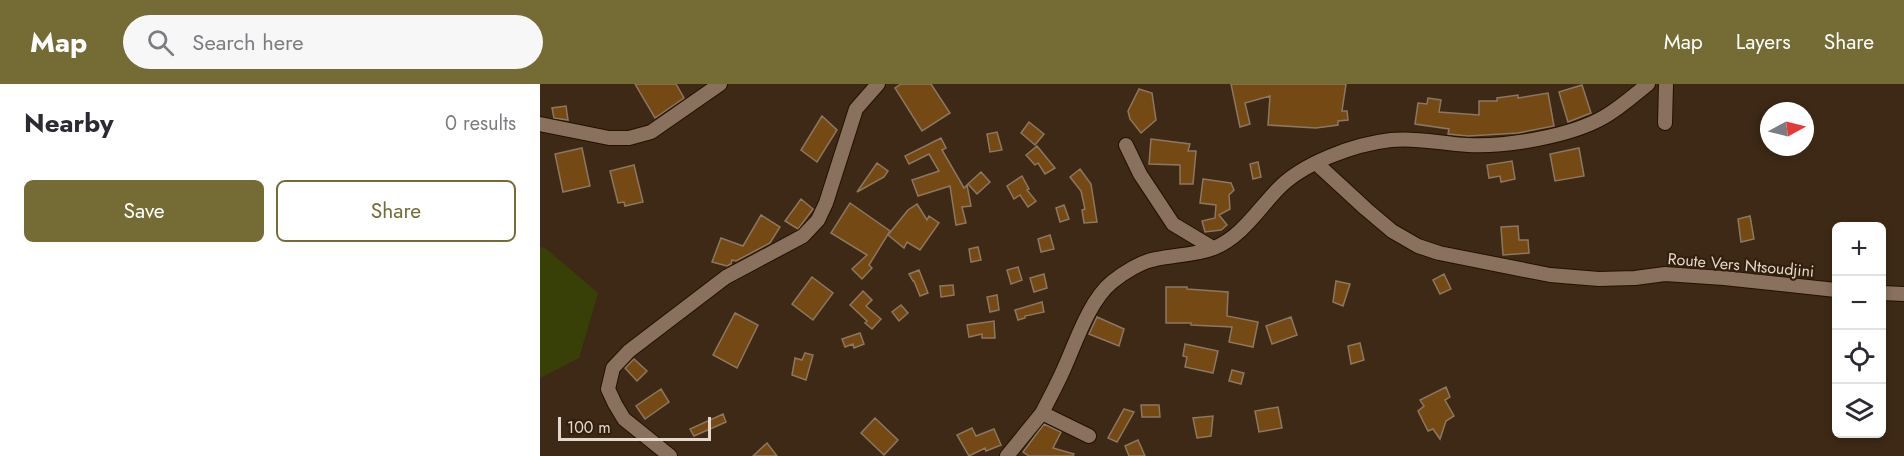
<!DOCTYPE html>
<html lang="en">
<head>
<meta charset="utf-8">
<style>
	:root { --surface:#fff; --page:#f7f7f7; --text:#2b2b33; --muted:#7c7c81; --line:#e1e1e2; --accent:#746b35 }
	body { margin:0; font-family:Jost,sans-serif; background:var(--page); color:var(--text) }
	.controls { position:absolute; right:18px; bottom:18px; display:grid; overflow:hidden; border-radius:9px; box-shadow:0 3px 9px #0003 }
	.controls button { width:54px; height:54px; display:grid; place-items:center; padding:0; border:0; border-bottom:2px solid var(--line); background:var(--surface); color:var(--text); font:30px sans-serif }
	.compass { position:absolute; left:1220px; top:18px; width:54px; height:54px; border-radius:50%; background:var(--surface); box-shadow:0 3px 9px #0003; rotate:83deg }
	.scale { position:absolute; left:18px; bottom:15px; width:153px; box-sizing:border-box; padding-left:6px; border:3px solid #e5d8cc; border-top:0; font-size:16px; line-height:21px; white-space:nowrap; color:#e5d8cc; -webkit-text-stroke:4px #331f0d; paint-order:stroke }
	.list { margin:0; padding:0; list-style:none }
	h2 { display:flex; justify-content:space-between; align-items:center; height:78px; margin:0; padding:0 24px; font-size:26px }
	h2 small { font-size:20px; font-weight:400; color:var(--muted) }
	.actions { display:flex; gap:12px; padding:18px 24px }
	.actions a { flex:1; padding:14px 0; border:2px solid var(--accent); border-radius:9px; text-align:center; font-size:21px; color:var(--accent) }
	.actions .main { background:var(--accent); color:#fff }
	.icon { flex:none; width:33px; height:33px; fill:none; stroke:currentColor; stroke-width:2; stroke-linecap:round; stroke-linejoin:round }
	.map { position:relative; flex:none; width:1364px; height:372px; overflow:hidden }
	header { display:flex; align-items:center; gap:36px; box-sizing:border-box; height:84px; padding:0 30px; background:var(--accent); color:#fff }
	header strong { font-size:28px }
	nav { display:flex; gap:33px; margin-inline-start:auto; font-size:21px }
	.search { width:420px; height:54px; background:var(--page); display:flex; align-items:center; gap:15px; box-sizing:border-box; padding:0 21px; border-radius:33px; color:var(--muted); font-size:22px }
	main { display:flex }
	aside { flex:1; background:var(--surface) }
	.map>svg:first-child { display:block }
</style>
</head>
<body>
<header>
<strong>Map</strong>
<div class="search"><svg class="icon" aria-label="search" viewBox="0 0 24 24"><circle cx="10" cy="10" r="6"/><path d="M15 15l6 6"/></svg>Search here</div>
<nav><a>Map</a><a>Layers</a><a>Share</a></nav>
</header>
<main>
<aside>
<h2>Nearby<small>0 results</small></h2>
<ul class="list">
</ul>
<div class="actions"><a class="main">Save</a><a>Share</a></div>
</aside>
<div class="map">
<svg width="1364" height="372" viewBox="0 0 1364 372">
	<rect width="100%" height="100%" fill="#3d2916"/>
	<path fill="#384008" d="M 0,163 L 5,164 L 58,209 L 39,274 L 0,294 Z"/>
	<path fill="#744914" stroke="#8d7761" stroke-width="1.5" d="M 95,0 L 136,0 L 144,14 L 115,34 Z
		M 361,0 L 391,0 L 410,29 L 382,47 L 355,4 Z
		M 691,0 L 806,0 L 802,27 L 807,27 L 808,36 L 798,37 L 798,41 L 776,44 L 728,41 L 730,12 L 705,19 L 710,40 L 700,43 Z
		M 1042,1 L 1051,29 L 1028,38 L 1019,8 Z
		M 599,5 L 612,9 L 616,36 L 601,49 L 590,35 L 588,27 Z
		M 1008,9 L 1014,42 L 978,49 L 928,52 L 908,50 L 909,45 L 875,40 L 878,19 L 887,20 L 888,14 L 901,16 L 899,28 L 939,31 L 939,17 L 957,17 L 957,14 L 978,11 L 978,14 Z
		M 26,22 L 28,36 L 14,34 L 12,24 Z
		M 282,32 L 297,46 L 277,78 L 261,66 Z
		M 489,38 L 504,50 L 495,61 L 481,49 Z
		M 457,48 L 462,66 L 450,68 L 447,50 Z
		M 401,54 L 406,64 L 402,66 L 424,104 L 427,101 L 431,122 L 422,123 L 426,139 L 416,141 L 410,102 L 378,112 L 372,96 L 399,87 L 389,70 L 369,80 L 365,72 Z
		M 611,55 L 650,60 L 648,67 L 656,67 L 653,100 L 640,100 L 640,81 L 609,80 Z
		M 497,62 L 515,84 L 505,90 L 498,79 L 495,81 L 486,71 Z
		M 42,64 L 50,102 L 23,108 L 15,70 Z
		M 1039,64 L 1044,92 L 1015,97 L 1010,70 Z
		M 972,77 L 975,95 L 961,98 L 960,92 L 949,94 L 947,81 Z
		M 718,78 L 721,93 L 713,95 L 710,80 Z
		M 337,79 L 348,87 L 344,93 L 317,108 Z
		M 94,81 L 103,118 L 85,122 L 84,118 L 78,119 L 70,87 Z
		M 540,85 L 551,100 L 557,138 L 544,139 L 542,126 L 545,125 L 541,107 L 530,93 Z
		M 441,88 L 450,98 L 437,110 L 428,100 Z
		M 482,92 L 489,105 L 487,106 L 496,117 L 488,123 L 480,111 L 474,115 L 467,102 Z
		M 663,95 L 691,99 L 694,106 L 689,111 L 690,125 L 679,131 L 687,141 L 681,146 L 665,148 L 662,137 L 675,134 L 676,121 L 660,119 Z
		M 261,115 L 273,125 L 258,145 L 245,137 Z
		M 310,119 L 350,147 L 329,181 L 332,184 L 322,195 L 312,185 L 327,171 L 291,149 Z
		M 377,120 L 387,136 L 389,132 L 399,139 L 380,166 L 367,158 L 364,164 L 348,151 L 368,126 Z
		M 524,121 L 529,135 L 520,138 L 516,124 Z
		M 221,131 L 240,143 L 230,159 L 196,177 L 192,176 L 191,180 L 187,182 L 172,178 L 181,154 L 203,162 Z
		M 1210,132 L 1214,155 L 1201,158 L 1198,135 Z
		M 978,142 L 979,156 L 988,156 L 989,169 L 963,171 L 961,143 Z
		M 510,151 L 514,165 L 501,168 L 498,155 Z
		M 438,163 L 441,176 L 431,178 L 429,165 Z
		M 478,183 L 482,196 L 471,200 L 467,186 Z
		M 379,186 L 388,209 L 380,212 L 374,197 L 373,197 L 369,190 Z
		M 504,190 L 507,204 L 494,208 L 490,194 Z
		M 904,190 L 911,205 L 900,210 L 893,196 Z
		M 272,193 L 293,209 L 273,236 L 252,220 Z
		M 796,197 L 810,200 L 803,222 L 793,218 Z
		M 413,201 L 414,211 L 401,213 L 400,202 Z
		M 626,203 L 647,203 L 647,205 L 688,208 L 687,232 L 718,238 L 713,263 L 689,258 L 692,243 L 651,241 L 651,239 L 626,239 Z
		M 323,207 L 332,216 L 326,222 L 341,235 L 332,245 L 325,239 L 327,237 L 310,221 Z
		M 457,211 L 459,226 L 450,228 L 447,213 Z
		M 502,218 L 504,228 L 485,232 L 485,234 L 478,236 L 475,226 Z
		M 361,221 L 368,229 L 359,237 L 352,228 Z
		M 195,229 L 218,241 L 197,284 L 173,271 Z
		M 557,233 L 584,245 L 579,262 L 549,250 Z
		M 751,233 L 757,251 L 732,260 L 726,242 Z
		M 454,237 L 455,254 L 442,254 L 442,250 L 429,253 L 427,241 Z
		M 320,249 L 324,260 L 314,264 L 313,260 L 305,263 L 302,255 Z
		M 820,259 L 824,276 L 811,280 L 808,262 Z
		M 645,260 L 678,267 L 673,289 L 645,283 L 647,273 L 643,272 Z
		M 265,269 L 273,271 L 266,296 L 252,291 L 255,274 L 262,276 Z
		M 94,275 L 107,287 L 97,297 L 85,284 Z
		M 692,286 L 704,289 L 701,300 L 689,297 Z
		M 906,303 L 910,313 L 905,316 L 914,332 L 906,337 L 900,355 L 893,345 L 888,347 L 878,327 L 884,322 L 880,316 Z
		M 121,305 L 129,318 L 105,335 L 96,322 Z
		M 601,321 L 619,321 L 620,333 L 602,333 Z
		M 738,323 L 742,344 L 719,348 L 715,327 Z
		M 584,325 L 594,328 L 577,358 L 568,354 Z
		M 183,330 L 186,338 L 154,352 L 150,345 Z
		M 673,332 L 671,352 L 657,354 L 653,334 Z
		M 335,334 L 358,356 L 344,371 L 321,349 Z
		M 504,340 L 521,348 L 513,364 L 534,370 L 533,372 L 489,372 L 483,368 Z
		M 432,344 L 436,352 L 454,345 L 461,361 L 446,367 L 445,364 L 429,372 L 417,351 Z
		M 598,356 L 605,372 L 589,372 L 585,362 Z
		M 227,359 L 237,372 L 213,372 Z"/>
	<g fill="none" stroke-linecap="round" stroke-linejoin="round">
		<defs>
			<path id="minor" d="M 1125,39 L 1126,0
				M 0,40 L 69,54 L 89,54 L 111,48 L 180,0
				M 586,61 L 600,90 L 633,140 L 673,164
				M 776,79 L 826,125 L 852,147 L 878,162 L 899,169 L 1010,191 L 1059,195 L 1095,194 L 1125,190 L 1184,194 L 1296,206
				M 1342,209 L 1364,210
				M 502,329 C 510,313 519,297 526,280 C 537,255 550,216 572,198 C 583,189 602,177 616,175 C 635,171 656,171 674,164 C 701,153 717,127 737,106 C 762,79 815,60 851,56 C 877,53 902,60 928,61 C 967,63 1031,52 1064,33 C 1080,24 1094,11 1108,0
				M 130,372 L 84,335 L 75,320 L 68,305 L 73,284 L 89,267 L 186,193 L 263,152 L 278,136 L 286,119 L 316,25 L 338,0
				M 467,372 L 502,329 L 549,352"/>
		</defs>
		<use href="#minor" stroke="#231101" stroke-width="16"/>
		<use href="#minor" stroke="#89715d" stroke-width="14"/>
	</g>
	<g text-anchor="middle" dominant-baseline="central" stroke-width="4.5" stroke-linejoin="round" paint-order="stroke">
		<g font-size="16" fill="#e5d8cc" stroke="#331f0d">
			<text transform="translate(1201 181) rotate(5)">Route Vers Ntsoudjini</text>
		</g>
	</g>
</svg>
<div class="controls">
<button>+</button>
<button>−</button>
<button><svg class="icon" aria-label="locate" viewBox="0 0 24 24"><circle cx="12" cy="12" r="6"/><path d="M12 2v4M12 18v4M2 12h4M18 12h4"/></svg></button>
<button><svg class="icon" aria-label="layers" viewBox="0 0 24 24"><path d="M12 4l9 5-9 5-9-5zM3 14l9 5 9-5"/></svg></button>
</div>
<svg class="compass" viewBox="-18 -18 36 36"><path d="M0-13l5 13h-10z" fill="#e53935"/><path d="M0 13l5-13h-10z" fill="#7c7c81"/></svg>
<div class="scale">100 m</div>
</div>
</main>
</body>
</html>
